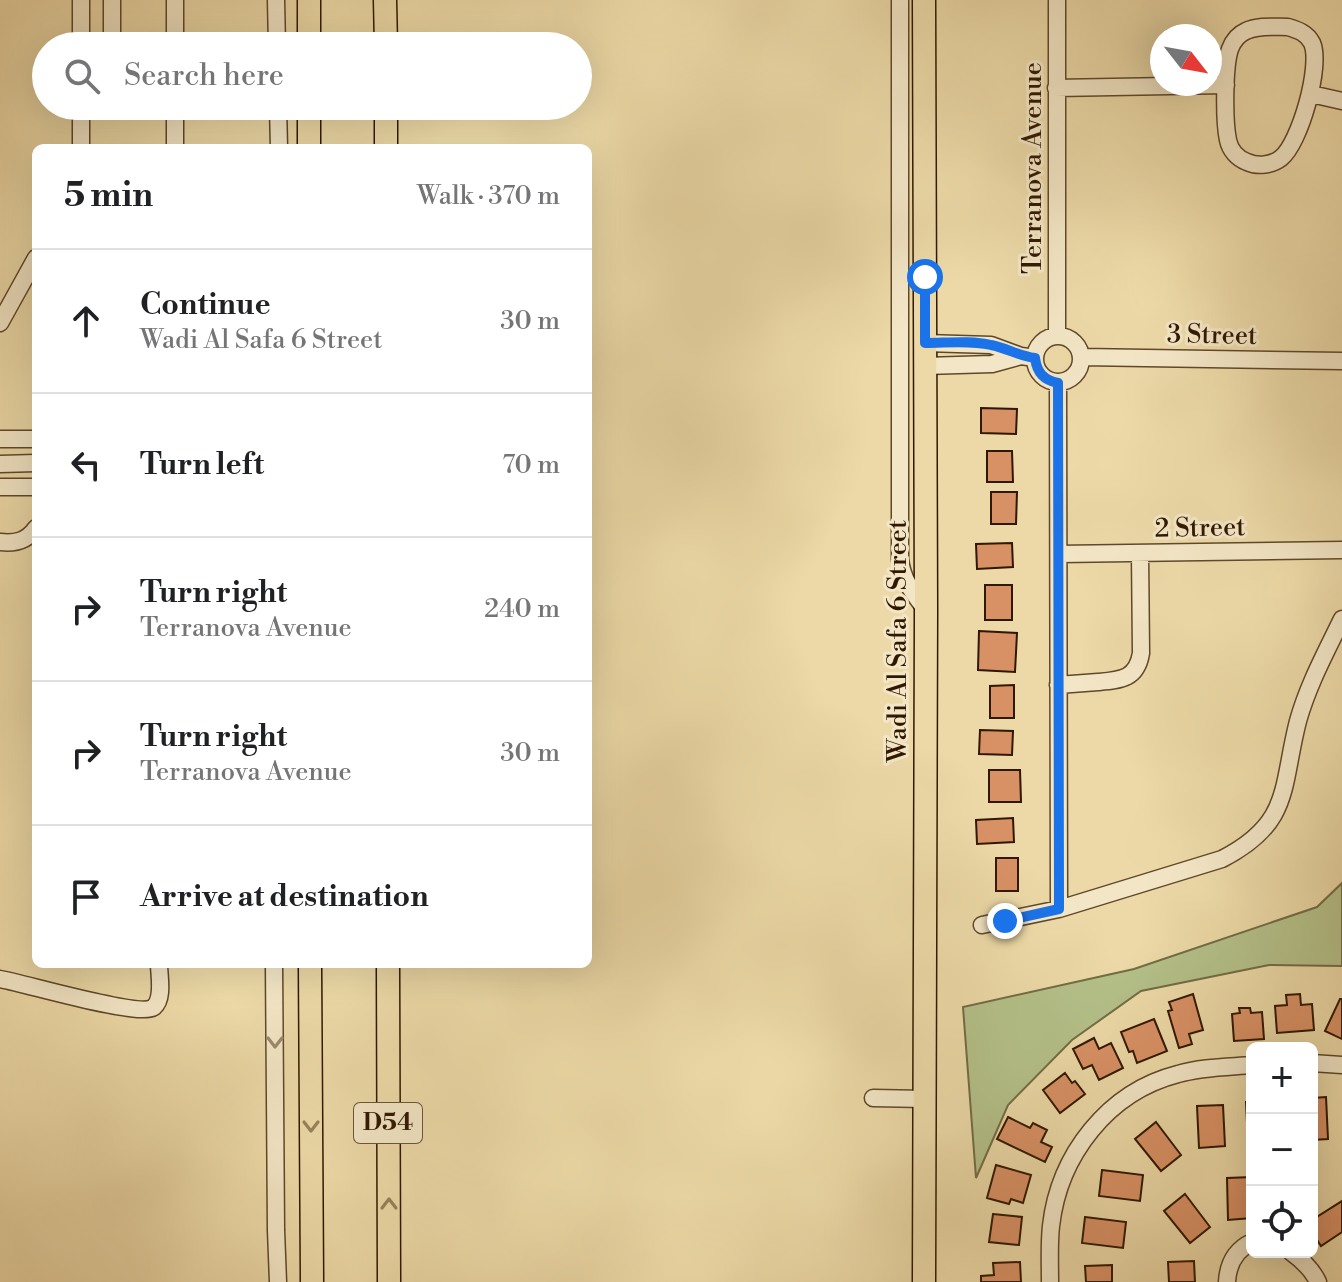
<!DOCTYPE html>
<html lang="en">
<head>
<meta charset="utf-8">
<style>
	:root { --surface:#fff; --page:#f2f2f2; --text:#202124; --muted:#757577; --line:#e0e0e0 }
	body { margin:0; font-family:"Libre Bodoni",serif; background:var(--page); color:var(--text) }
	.controls { position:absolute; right:24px; bottom:24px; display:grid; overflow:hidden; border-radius:12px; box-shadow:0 8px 32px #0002 }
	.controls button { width:72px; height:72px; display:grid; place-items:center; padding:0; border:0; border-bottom:2px solid var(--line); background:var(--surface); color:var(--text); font:40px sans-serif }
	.compass { position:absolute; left:1150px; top:24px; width:72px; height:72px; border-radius:50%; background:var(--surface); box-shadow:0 8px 32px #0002; rotate:121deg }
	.stop { position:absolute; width:24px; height:24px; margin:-18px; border:6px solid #1a73e8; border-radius:50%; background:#fff }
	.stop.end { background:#1a73e8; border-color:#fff; box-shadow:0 2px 8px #0008 }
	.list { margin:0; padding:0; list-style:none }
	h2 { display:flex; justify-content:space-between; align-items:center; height:104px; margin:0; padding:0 32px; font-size:34px }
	h2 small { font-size:26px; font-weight:400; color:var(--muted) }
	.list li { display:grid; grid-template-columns:52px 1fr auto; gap:24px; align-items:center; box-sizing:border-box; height:144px; padding:0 32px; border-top:2px solid var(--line) }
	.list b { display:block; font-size:30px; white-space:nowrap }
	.list p { margin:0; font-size:26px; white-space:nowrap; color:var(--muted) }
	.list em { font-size:26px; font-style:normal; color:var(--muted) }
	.icon { flex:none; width:44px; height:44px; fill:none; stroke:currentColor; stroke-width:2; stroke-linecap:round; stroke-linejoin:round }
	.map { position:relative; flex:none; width:1342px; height:1282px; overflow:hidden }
	.search { position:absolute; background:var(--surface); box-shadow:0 8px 32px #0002; left:32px; top:32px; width:560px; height:88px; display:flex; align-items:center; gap:20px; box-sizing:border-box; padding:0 28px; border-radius:44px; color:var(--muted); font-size:30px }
	.panel { position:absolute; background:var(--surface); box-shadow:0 8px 32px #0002; left:32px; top:144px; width:560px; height:824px; border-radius:12px }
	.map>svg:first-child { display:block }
</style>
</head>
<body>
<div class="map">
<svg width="1342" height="1282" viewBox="0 0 1342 1282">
	<rect width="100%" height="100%" fill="#ecd9a7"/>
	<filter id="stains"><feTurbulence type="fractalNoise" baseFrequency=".0025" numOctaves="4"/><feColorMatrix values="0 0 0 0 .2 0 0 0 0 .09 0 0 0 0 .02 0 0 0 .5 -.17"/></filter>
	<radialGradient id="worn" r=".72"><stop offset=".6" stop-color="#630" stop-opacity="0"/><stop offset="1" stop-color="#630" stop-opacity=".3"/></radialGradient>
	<path fill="#b4c089" stroke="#726c44" stroke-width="2" d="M 1342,883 L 1342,966 L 1269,965 L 1141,991 L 1072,1040 L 1008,1105 L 976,1178 L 963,1007 L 1134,969 L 1317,907 Z"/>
	<path fill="#d89165" stroke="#301800" stroke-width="2" d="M 981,408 L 1017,409 L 1016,434 L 981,433 Z
		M 987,451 L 1012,451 L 1013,482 L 987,482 Z
		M 991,492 L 1017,492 L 1016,524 L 991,524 Z
		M 1012,543 L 1013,567 L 977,569 L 976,544 Z
		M 985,585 L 1012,585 L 1012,620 L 985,620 Z
		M 979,631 L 1017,633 L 1015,672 L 978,670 Z
		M 1014,685 L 1014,718 L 990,718 L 990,686 Z
		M 980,730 L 1013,731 L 1012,755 L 979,754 Z
		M 989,770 L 1020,770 L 1021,802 L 989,802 Z
		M 1013,818 L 1014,842 L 977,844 L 976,820 Z
		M 996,858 L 1018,858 L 1018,891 L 996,891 Z
		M 1193,994 L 1203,1030 L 1189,1034 L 1192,1044 L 1179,1048 L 1168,1011 L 1172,1010 L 1169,1002 Z
		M 1300,994 L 1301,1005 L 1312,1004 L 1314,1030 L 1277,1033 L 1275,1006 L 1287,1005 L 1286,995 Z
		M 1340,999 L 1342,999 L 1342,1039 L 1325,1031 Z
		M 1239,1008 L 1250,1008 L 1251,1013 L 1262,1012 L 1264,1039 L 1234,1041 L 1232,1014 L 1240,1013 Z
		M 1154,1019 L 1167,1051 L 1137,1063 L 1133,1051 L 1129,1052 L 1121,1032 Z
		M 1094,1038 L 1099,1049 L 1111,1043 L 1123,1068 L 1099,1080 L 1092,1065 L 1083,1069 L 1073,1049 Z
		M 1065,1073 L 1072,1083 L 1075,1081 L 1085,1094 L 1060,1113 L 1043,1090 Z
		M 1326,1097 L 1328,1139 L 1312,1140 L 1312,1098 Z
		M 1246,1102 L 1252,1102 L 1252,1143 L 1248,1144 Z
		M 1223,1105 L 1225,1146 L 1199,1148 L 1197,1106 Z
		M 1008,1117 L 1030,1128 L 1033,1123 L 1047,1130 L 1041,1142 L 1052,1147 L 1045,1162 L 997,1139 Z
		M 1156,1122 L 1181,1155 L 1161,1171 L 1135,1139 Z
		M 996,1165 L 1031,1175 L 1023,1203 L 1011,1199 L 1009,1204 L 987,1198 Z
		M 1102,1170 L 1143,1175 L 1140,1201 L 1099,1196 Z
		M 1252,1177 L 1252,1218 L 1228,1220 L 1227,1178 Z
		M 1185,1194 L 1210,1227 L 1190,1243 L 1164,1211 Z
		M 1342,1201 L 1342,1232 L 1321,1246 L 1312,1232 L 1312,1220 Z
		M 993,1214 L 1022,1217 L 1019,1245 L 989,1242 Z
		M 1085,1217 L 1126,1222 L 1123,1248 L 1082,1243 Z
		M 1194,1261 L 1195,1282 L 1169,1282 L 1168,1262 Z
		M 1020,1262 L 1021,1282 L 981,1282 L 981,1276 L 994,1275 L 993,1263 Z
		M 1112,1265 L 1112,1282 L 1086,1282 L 1085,1266 Z"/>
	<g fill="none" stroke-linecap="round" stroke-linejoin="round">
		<defs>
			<path id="minor" d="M 81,0 L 81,46
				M 112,0 L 112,46
				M 276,0 L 277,46
				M 900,0 L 900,559 C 902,580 914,594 926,610
				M 1288,27 C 1298,30 1307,33 1312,43 C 1322,65 1300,143 1281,158 C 1272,165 1258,167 1247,162 C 1237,158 1230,150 1228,140 C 1224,121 1224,67 1230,49 C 1233,41 1239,34 1246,31 C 1258,25 1275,27 1288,27 Z
				M 175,46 L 175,0
				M 1056,88 L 1226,85
				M 1311,94 L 1342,101
				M 81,106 L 81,148
				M 175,106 L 175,148
				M 278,106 L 279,148
				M 109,107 L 109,106
				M 0,323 L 36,258
				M1035 359a23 23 0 1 1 46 0a23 23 0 1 1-46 0Z
				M 1057,336 L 1057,0
				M 925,343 L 991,345 L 1021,356 L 1035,358
				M 1082,357 L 1342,361
				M 925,366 L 992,364 L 1021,356
				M 1058,383 L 1059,909
				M 0,439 L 36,439
				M 0,464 L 36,463
				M 0,487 L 36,487
				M 0,542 C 15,544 27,541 36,528
				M 1059,554 L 1342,550
				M 1058,685 C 1071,684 1085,683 1098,682 C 1121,680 1137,679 1141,653 L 1140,553
				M 982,925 L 1059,909 L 1222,859 C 1292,823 1281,787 1298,721 C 1308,685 1326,652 1342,619
				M 274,964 L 276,1230 L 278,1282
				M 0,979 C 24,983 140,1018 154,1007 C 164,998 159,976 159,964
				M 1312,1063 L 1342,1065
				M 873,1098 L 926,1099
				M 1291,1252 C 1302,1260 1312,1269 1318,1282
				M 1050,1282 C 1050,1264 1049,1244 1051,1226 C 1059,1155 1108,1092 1178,1074 C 1202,1067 1228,1067 1252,1065
				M 1227,1282 C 1228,1264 1235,1250 1252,1242"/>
			<path id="major" d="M 385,0 L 386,46
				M 924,0 L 926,610 L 924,1282
				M 309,46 L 309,0
				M 386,106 L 386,148
				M 309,148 L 309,106
				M 310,964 L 312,1282
				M 388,964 L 389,1282"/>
		</defs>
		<use href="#minor" stroke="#5f482a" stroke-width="19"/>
		<use href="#major" stroke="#301800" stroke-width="25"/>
		<use href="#minor" stroke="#f3e6c6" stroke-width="16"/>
		<use href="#major" stroke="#ecd9a7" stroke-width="22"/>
	</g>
	<defs><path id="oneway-chevron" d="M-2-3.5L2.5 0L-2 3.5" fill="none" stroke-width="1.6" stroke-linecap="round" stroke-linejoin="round" transform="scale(2)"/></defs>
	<use stroke="#9b896d" href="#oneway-chevron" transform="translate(275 1042) rotate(90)"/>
	<g stroke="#97825c">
		<use href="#oneway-chevron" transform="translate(311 1126) rotate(90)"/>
		<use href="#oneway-chevron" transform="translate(389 1204) rotate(-90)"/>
	</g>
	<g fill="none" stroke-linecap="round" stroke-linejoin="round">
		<path stroke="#1a73e8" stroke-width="10" d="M 925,277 L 925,343 C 947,343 970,340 991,345 C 1007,348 1019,356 1035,358 C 1037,373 1044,380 1058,383 L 1059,909 L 1005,921"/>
	</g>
	<g text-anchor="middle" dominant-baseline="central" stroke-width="6" stroke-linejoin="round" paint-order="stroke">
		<rect fill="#f3e6c6" stroke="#6a563b" stroke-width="2" x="354" y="1103" width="68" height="40" rx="6"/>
		<g font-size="24" font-weight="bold" fill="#301800">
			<text x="388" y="1123">D54</text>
		</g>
		<g font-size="26" fill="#301800" stroke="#f3e6c6">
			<text transform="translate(1033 168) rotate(-90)">Terranova Avenue</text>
			<text transform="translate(1212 335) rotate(1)">3 Street</text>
			<text transform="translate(1200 528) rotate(-1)">2 Street</text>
			<text transform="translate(898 641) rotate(-90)">Wadi Al Safa 6 Street</text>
		</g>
	</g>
	<rect width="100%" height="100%" filter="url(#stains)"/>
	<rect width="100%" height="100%" fill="url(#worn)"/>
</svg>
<div class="controls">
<button>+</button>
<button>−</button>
<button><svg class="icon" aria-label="locate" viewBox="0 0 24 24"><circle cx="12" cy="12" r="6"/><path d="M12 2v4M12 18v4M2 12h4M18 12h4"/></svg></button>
</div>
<svg class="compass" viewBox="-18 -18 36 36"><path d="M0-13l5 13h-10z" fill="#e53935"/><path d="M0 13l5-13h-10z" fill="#757577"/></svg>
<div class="stop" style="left:925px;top:277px"></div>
<div class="stop end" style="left:1005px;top:921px"></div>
<div class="search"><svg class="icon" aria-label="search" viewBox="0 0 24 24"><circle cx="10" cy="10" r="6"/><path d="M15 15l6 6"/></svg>Search here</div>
<section class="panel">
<h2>5 min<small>Walk · 370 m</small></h2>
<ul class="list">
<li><svg class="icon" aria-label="ahead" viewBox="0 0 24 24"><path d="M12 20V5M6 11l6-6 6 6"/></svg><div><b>Continue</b><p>Wadi Al Safa 6 Street</p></div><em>30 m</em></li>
<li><svg class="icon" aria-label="left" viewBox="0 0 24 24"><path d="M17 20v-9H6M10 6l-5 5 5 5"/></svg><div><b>Turn left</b></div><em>70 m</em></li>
<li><svg class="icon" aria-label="right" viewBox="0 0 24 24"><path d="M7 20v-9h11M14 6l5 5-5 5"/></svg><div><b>Turn right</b><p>Terranova Avenue</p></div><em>240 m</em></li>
<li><svg class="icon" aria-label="right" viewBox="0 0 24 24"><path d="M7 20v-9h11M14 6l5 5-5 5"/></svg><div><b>Turn right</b><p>Terranova Avenue</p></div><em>30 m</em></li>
<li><svg class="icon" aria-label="arrive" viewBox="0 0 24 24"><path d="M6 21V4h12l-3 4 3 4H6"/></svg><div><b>Arrive at destination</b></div></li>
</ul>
</section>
</div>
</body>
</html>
